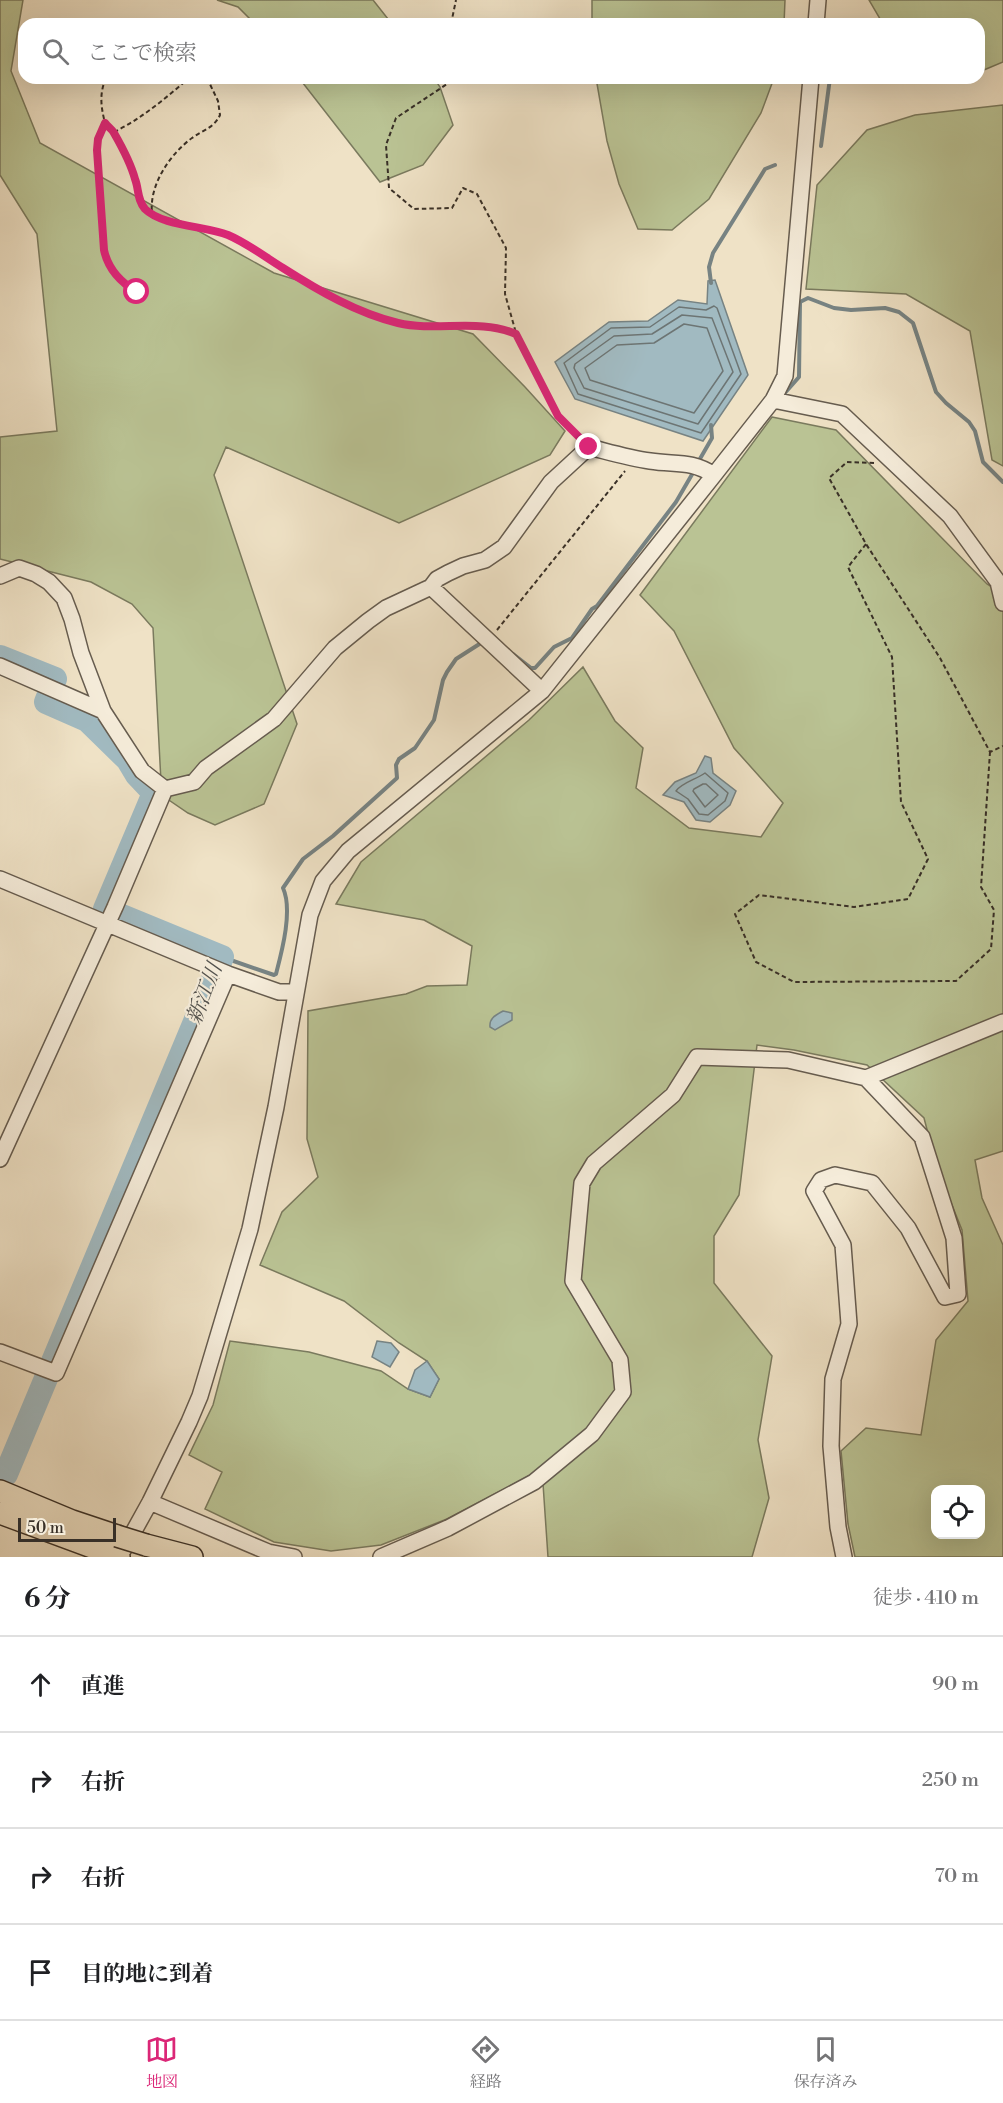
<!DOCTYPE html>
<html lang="ja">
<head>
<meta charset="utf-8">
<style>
	:root { --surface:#fff; --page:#f2f2f2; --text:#202124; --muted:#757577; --line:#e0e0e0; --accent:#db2777 }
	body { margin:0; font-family:"Libre Bodoni","Noto Serif JP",serif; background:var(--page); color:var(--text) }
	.controls { position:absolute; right:18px; bottom:18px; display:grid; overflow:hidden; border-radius:12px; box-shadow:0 6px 24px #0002 }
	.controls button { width:54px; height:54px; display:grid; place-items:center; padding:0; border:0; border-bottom:2px solid var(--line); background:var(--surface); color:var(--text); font:30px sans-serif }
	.scale { position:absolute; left:18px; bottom:15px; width:98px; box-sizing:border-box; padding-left:6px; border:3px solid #393027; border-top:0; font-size:16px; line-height:21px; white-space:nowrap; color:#393027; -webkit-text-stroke:4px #f5ecda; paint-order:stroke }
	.stop { position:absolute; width:18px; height:18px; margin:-14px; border:4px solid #db2777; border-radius:50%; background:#fff }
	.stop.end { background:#db2777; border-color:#fff; box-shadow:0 2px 6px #0008 }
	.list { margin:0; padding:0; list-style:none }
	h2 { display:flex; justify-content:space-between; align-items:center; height:78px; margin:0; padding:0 24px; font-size:26px }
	h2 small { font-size:20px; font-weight:400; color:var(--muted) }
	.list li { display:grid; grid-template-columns:39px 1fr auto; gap:18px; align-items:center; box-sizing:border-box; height:96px; padding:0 24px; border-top:2px solid var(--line) }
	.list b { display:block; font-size:22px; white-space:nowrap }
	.list em { font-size:20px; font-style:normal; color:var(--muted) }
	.icon { flex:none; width:33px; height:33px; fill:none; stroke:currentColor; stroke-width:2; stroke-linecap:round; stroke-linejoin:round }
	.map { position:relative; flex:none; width:1003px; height:1557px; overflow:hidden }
	.search { position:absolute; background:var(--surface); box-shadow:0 6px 24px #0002; left:18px; right:18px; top:18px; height:66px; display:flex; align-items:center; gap:15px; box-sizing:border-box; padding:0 21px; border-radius:18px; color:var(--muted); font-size:22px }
	.sheet { height:462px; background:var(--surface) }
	nav { display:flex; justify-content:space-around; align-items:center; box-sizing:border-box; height:84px; border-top:2px solid var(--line); background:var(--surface); font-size:16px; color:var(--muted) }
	nav a { display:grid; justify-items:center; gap:3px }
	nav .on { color:var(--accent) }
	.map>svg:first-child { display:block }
</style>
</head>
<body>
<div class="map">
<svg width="1003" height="1557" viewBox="0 0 1003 1557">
	<rect width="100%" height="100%" fill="#efe2c6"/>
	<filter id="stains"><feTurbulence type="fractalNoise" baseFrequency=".00333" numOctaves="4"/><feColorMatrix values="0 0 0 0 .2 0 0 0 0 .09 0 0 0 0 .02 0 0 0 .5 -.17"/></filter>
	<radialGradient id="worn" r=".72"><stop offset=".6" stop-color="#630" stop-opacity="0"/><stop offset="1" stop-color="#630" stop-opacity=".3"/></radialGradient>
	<path fill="#bac394" stroke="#7a7a5e" stroke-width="1.5" fill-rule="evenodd" d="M 0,0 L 23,0 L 11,71 L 40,143 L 274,273 L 473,334 L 525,387 L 565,431 L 550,455 L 399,523 L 226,447 L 214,475 L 297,724 L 264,804 L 215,825 L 188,813 L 160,794 L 161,782 L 153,628 L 132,604 L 91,582 L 0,559 L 0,437 L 57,431 L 37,234 L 0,175 Z
		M 217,0 L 373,0 L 392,24 L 255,24 L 238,7 Z
		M 592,0 L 785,0 L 784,24 L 592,24 Z
		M 869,0 L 1003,0 L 1003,62 L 979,72 L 979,24 L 883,24 Z
		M 299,78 L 434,78 L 440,87 L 453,125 L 423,165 L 380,182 Z
		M 596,78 L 774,78 L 761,113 L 709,199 L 672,230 L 638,229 L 619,184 L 607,141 Z
		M 1003,105 L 1003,466 L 992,460 L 970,331 L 906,294 L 806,289 L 817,185 L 867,130 L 915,115 Z
		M 772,417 L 836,430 L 987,584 L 1003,594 L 1003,1151 L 975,1160 L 982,1198 L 1003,1245 L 1003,1557 L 855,1557 L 848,1524 L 841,1451 L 866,1428 L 921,1435 L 936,1340 L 968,1301 L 962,1230 L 937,1168 L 924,1118 L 867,1065 L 794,1050 L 757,1045 L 739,1195 L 714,1236 L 714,1283 L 772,1356 L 758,1440 L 769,1498 L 752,1557 L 548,1557 L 542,1469 L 447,1519 L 381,1545 L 331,1551 L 274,1542 L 205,1509 L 222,1472 L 189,1455 L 213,1405 L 230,1341 L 309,1352 L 381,1371 L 408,1389 L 430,1397 L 439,1379 L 427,1361 L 399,1343 L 344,1301 L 260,1265 L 282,1212 L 318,1177 L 307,1139 L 308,1011 L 406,994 L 427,986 L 467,985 L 472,946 L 424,920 L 336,904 L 361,862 L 529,720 L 583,667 L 615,721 L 643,748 L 636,788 L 689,828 L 761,837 L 783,803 L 734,748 L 674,631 L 640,595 ZM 936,1490 L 980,1490 L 980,1534 L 936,1534 Z"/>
	<path fill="#a1bac1" stroke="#778383" stroke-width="1.5" d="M 715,280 L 748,375 L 703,441 L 575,399 L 555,362 L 609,322 L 648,321 L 678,300 L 707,304 L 708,281 Z
		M 705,756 L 711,758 L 713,773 L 736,791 L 730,805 L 710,822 L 696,820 L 684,802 L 663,795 L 675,782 L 696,773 Z
		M 503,1011 L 512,1013 L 512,1020 L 495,1030 L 490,1027 C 489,1018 496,1015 503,1011 Z
		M 377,1341 L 391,1343 L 399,1352 L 390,1367 L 372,1357 Z
		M 427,1361 L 439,1379 L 430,1397 L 408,1389 L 415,1370 Z"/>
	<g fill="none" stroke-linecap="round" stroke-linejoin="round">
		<path stroke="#6d7574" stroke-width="1.5" d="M 714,306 L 717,308 L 741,374 L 701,433 L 578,394 L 564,363 L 611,328 L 650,327 L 679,307 L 706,310 Z
			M 682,315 L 712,318 L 733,372 L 698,424 L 584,388 L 574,368 L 575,364 L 614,336 L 652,334 Z
			M 684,324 L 707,328 L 723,371 L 694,413 L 590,380 L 585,368 L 617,345 L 654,343 Z
			M 705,773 L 728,793 L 725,801 L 708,815 L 699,814 L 688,799 L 676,791 C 681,783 697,779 705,773 Z
			M 703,784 L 706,784 L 718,795 L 705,807 L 693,791 L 694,789 Z"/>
		<path stroke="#778383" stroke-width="4" d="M 821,146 L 830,78
			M 711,283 L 709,267 L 713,253 L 765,169 L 775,165
			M 784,394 L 799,377 L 800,302 L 808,298 L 834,308 L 851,310 L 885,308 L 899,312 L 913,323 L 936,392 L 946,403 L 969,422 L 975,431 L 983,462 L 1003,482
			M 697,464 L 712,438 L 711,425
			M 513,654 L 531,668 L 535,668 L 554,647 L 572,638 L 592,609 L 597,606 L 676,502 L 694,471
			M 222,957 L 274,975 L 276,974 C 282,951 293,910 283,888 L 303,859 L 333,836 L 397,778 L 396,765 L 399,759 L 415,748 L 434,720 L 443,680 L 447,672 L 456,659 L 481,643 L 485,644"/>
		<path stroke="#a1bac1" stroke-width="24" d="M 0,657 L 55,679 L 46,702 L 87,720 L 128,760 L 137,775 L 154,793 L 105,909 L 222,957 L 6,1474"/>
		<defs>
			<path id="minor" d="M 816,24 L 818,0
				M 773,400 L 842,414 L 950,516 L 998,582 L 1003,603
				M 0,576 L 19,568 L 36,574 L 49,582 L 64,598 L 72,619 L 81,653 L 103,711 L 142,771 L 165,789
				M 431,587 L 542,691
				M 0,666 L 103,711
				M 165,789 L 194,782 L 206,768 L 274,719 L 335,648 L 368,621 L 386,608 L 431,587 L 437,579 L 448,573 L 463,566 L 485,560 L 504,547 L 551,482 L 589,447 C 609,452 629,458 650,461 C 676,465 691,460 714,475
				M 0,879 L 228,974 L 279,992 L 296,992
				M 0,1159 L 115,907 L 165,789
				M 0,1352 L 56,1373 L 228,974
				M 150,1502 L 268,1552 L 294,1557
				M 124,1549 L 150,1502 L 189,1422 L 200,1396 L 250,1229 L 276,1107 L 310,915 L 323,881 L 348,851 L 542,691 L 714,475 L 773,400 L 785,376 L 811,78
				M 381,1557 L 448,1528 L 534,1482 L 592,1434 L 623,1392 L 620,1360 L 573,1281 L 582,1183 L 594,1163 L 673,1095 L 697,1057 L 788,1060 L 866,1078 L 1003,1022
				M 844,1557 L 838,1527 L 831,1446 L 833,1379 L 849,1324 L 843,1245 L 814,1191 L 821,1180 L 835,1175 L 872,1183 L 908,1228 L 945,1297 L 958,1294 L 954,1238 L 922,1137 L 866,1078"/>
			<path id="highway" d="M 0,1491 L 72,1521 L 117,1536
				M 0,1513 L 119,1557
				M 146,1545 L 192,1557"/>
		</defs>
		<use href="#minor" stroke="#665c4f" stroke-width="18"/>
		<use href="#highway" stroke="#393027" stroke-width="24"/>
		<path stroke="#393027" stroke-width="2" stroke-dasharray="4.5 3" stroke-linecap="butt" d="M 451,24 L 456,0
			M 106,78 C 99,94 101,107 105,123 L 98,139 L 97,151 L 104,250 C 108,269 120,282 137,292
			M 207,78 L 218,101 L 220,115 C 214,128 203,130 192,138 C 170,154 149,185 152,213 L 159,217 L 227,235 L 241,242 L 314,288 L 339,301 L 377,316 L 399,323 L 419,326 L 496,327 L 516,334
			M 449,78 L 447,84 L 396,118 L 386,145 L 389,188 L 414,209 L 452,208 L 463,188 L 477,194 L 506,248 L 505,294 L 518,340 L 558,416 L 579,437
			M 105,123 L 113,131 L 136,180 L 140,200 L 145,209 L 152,213
			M 114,132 C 141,119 166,98 189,78
			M 874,463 L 847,462 L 829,478 L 866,544 L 940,658 L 990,752 L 1003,746
			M 866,544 L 848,567 L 892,657 L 901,802 L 928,859 L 908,899 L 854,907 L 759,895 L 735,914 L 756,962 L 794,982 L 956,981 L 991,949 L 994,910 L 981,887 L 990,752
			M 497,630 L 625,471"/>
		<use href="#minor" stroke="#f5ecda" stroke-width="15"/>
		<use href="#highway" stroke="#efe2c6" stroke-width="21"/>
		<defs>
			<path id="highway-bridge" d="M 117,1536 L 146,1545"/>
		</defs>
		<use href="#highway-bridge" stroke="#393027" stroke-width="24" stroke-linecap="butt"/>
		<use href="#highway-bridge" stroke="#efe2c6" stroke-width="21"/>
	</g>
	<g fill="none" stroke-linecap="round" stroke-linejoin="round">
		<path stroke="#db2777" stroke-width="8" d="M 137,292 C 120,282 108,269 104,250 L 97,150 L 98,139 L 105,123 C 108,127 112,129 114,133 C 122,147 131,164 135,179 C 139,189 137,200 145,209 C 162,226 205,226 228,235 C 247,243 265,257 283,268 C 319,291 357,313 398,323 C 437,332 479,318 516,334 L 558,416 L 589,447"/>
	</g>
	<g text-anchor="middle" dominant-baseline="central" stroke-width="4.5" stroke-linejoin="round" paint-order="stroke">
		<g font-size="21" font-style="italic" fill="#53524e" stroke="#f5ecda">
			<text transform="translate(205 994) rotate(-69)">新江川</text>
		</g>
	</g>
	<rect width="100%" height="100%" filter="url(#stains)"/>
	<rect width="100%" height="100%" fill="url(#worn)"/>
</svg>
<div class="controls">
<button><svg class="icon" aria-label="locate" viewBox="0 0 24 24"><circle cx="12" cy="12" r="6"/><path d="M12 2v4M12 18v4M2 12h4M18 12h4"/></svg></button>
</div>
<div class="scale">50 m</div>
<div class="stop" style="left:137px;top:292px"></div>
<div class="stop end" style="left:589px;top:447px"></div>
<div class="search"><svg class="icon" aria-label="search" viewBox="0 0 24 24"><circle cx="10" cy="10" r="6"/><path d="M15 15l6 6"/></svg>ここで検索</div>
</div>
<section class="sheet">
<h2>6 分<small>徒歩 · 410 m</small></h2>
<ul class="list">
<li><svg class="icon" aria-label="ahead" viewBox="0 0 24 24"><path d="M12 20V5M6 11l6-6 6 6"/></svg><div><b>直進</b></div><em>90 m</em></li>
<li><svg class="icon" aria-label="right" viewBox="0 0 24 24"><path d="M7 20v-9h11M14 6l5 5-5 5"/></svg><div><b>右折</b></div><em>250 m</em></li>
<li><svg class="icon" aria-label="right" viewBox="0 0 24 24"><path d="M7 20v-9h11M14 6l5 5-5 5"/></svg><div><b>右折</b></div><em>70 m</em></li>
<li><svg class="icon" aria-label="arrive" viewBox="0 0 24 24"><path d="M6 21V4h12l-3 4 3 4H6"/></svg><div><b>目的地に到着</b></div></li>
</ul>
</section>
<nav>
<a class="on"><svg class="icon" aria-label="map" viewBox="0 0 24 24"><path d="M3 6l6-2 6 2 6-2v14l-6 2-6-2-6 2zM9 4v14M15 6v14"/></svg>地図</a>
<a><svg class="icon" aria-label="directions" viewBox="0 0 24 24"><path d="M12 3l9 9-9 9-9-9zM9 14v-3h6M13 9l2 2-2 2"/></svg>経路</a>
<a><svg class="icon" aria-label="saved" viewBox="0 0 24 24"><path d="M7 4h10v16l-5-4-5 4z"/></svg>保存済み</a>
</nav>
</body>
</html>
